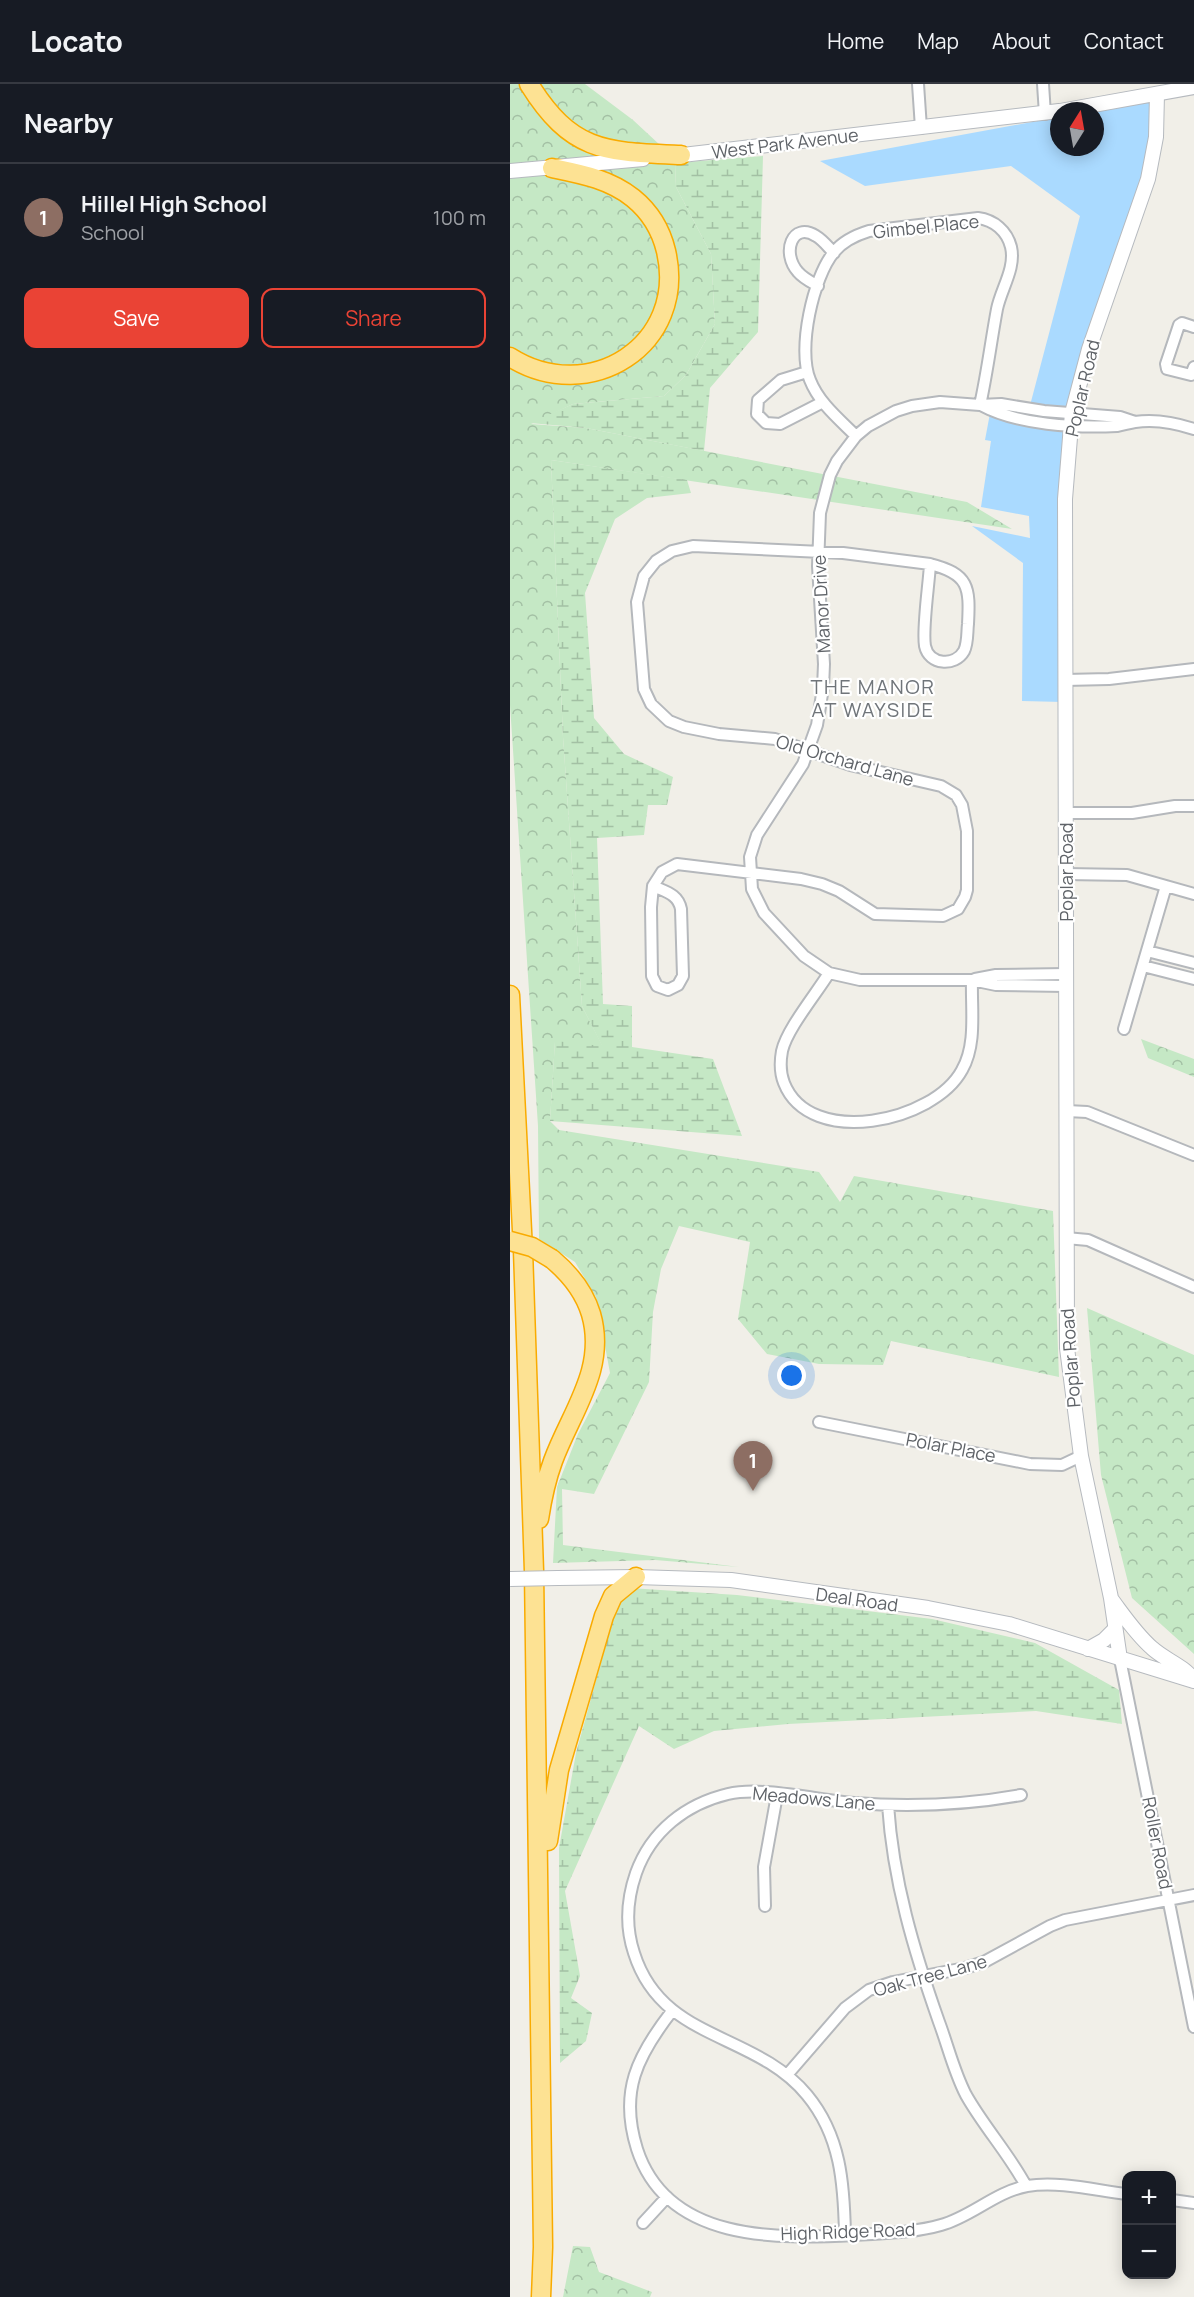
<!DOCTYPE html>
<html lang="en">
<head>
<meta charset="utf-8">
<style>
	:root { --surface:#171b24; --page:#20242c; --text:#f1f3f6; --muted:#9ea1a6; --line:#363941; --accent:#ea4335 }
	body { margin:0; font-family:Manrope,sans-serif; background:var(--page); color:var(--text) }
	.controls { position:absolute; right:18px; bottom:18px; display:grid; overflow:hidden; border-radius:12px; box-shadow:0 3px 15px #0003 }
	.controls button { width:54px; height:54px; display:grid; place-items:center; padding:0; border:0; border-bottom:2px solid var(--line); background:var(--surface); color:var(--text); font:30px sans-serif }
	.compass { position:absolute; left:540px; top:18px; width:54px; height:54px; border-radius:50%; background:var(--surface); box-shadow:0 3px 15px #0003; rotate:11deg }
	.you { position:absolute; left:282px; top:1292px; width:21px; height:21px; margin:-15px; border:4px solid #fff; border-radius:50%; background:#1a73e8; box-shadow:0 0 0 9px #1a73e833 }
	.badge { display:grid; place-items:center; width:39px; height:39px; border-radius:50%; background:var(--accent); color:#fff; font-size:20px; font-weight:700 }
	.pin { position:absolute; translate:-50% -50px; filter:drop-shadow(0 2px 3px #0008) }
	.pin::after { content:''; position:absolute; top:32px; width:21px; height:18px; background:inherit; clip-path:polygon(0 0,100% 0,50% 100%) }
	.list { margin:0; padding:0; list-style:none }
	h2 { display:flex; justify-content:space-between; align-items:center; height:78px; margin:0; padding:0 24px; font-size:26px }
	h2 small { font-size:20px; font-weight:400; color:var(--muted) }
	.list li { display:grid; grid-template-columns:39px 1fr auto; gap:18px; align-items:center; box-sizing:border-box; height:108px; padding:0 24px; border-top:2px solid var(--line) }
	.list b { display:block; font-size:22px; white-space:nowrap }
	.list p { margin:0; font-size:20px; white-space:nowrap; color:var(--muted) }
	.list em { font-size:20px; font-style:normal; color:var(--muted) }
	.actions { display:flex; gap:12px; padding:18px 24px }
	.actions a { flex:1; padding:14px 0; border:2px solid var(--accent); border-radius:12px; text-align:center; font-size:21px; color:var(--accent) }
	.actions .main { background:var(--accent); color:#fff }
	.map { position:relative; flex:none; width:684px; height:2213px; overflow:hidden }
	header { display:flex; align-items:center; gap:36px; box-sizing:border-box; height:84px; padding:0 30px; background:var(--surface); border-bottom:2px solid var(--line) }
	header strong { font-size:28px }
	nav { display:flex; gap:33px; margin-inline-start:auto; font-size:21px }
	main { display:flex }
	aside { flex:1; background:var(--surface) }
	.map>svg:first-child { display:block }
</style>
</head>
<body>
<header>
<strong>Locato</strong>
<nav><a>Home</a><a>Map</a><a>About</a><a>Contact</a></nav>
</header>
<main>
<aside>
<h2>Nearby<small></small></h2>
<ul class="list">
<li><span class="badge" style="background:#8d6e63">1</span><div><b>Hillel High School</b><p>School</p></div><em>100 m</em></li>
</ul>
<div class="actions"><a class="main">Save</a><a>Share</a></div>
</aside>
<div class="map">
<svg width="684" height="2213" viewBox="0 0 684 2213">
	<defs>
		<pattern id="forest-crowns" width="20" height="18" patternUnits="userSpaceOnUse" patternTransform="scale(1.5)"><rect width="20" height="18" fill="#c5e8c5"/><path d="M2 6a3 3 0 1 1 6 0M12 15a3 3 0 1 1 6 0" fill="none" stroke="#a3c0a4"/></pattern>
		<pattern id="wetland-marsh" width="20" height="14" patternUnits="userSpaceOnUse" patternTransform="scale(1.5)"><rect width="20" height="14" fill="#c5e8c5"/><path d="M1 5h8M5 5V1M11 12h8M15 12V8" fill="none" stroke="#a3c0a4"/></pattern>
	</defs>
	<rect width="100%" height="100%" fill="#f1efe8"/>
	<path fill="url(#forest-crowns)" d="M 0,0 L 75,0 L 123,36 L 150,61 L 165,79 L 166,103 L 201,170 L 205,240 L 176,291 L 154,312 L 63,320 L 21,340 L 76,344 L 457,418 L 502,445 L 41,376 L 53,653 L 72,922 L 93,963 L 45,958 L 40,1037 L 49,1046 L 309,1088 L 330,1118 L 344,1092 L 543,1127 L 549,1293 L 381,1257 L 373,1281 L 309,1280 L 257,1270 L 228,1235 L 240,1158 L 169,1142 L 151,1185 L 143,1228 L 139,1298 L 84,1410 L 52,1405 L 53,1461 L 229,1483 L 145,1476 L 43,1479 L 47,1403 L 68,1350 L 100,1289 L 86,1213 L 65,1178 L 29,1155 L 28,1042 L 0,621 Z
		M 631,955 L 684,975 L 684,993 L 638,974 Z
		M 577,1224 L 684,1271 L 684,1570 L 622,1514 L 591,1391 Z
		M 63,2162 L 80,2163 L 89,2188 L 142,2208 L 140,2213 L 53,2213 Z"/>
	<path fill="url(#wetland-marsh)" d="M 253,72 L 248,248 L 200,304 L 194,367 L 76,344 L 20,339 L 63,320 L 154,312 L 176,291 L 205,240 L 201,170 L 166,103 L 165,79 Z
		M 41,376 L 177,396 L 181,409 L 137,414 L 105,435 L 75,509 L 84,634 L 114,670 L 163,693 L 157,721 L 138,721 L 134,751 L 87,754 L 93,920 L 122,922 L 122,963 L 203,975 L 232,1052 L 40,1037 L 45,957 L 92,962 L 72,922 L 53,653 Z
		M 120,1504 L 227,1511 L 422,1535 L 525,1559 L 609,1606 L 612,1640 L 526,1627 L 278,1640 L 204,1647 L 164,1665 L 129,1642 L 55,1807 L 70,1892 L 61,1914 L 82,1929 L 76,1957 L 50,1979 L 49,1764 L 66,1669 L 109,1513 Z"/>
	<path fill="#aadaff" d="M 648,15 L 644,84 L 565,329 L 553,618 L 512,617 L 513,479 L 462,442 L 520,454 L 519,432 L 471,423 L 481,357 L 475,356 L 481,324 L 518,329 L 570,132 L 501,82 L 355,102 L 310,77 L 549,33 L 549,63 L 585,63 L 585,27 Z"/>
	<g fill="none" stroke-linecap="round" stroke-linejoin="round">
		<defs>
			<path id="street" d="M 408,0 L 411,44
				M 533,0 L 535,30
				M 308,202 C 301,198 293,194 288,188 C 271,169 282,137 306,152 C 313,156 318,163 324,169
				M 684,243 L 672,239 L 669,241 L 656,280 L 657,285 L 681,291 L 684,283
				M 297,288 L 271,296 L 248,316 L 247,330 L 256,339 L 270,340 L 313,318
				M 471,321 C 508,341 565,344 607,342 C 613,341 619,339 625,338 C 644,335 666,339 684,345
				M 346,352 C 329,335 309,319 300,296 C 287,266 303,193 324,168 C 333,157 346,151 359,147 L 468,134 C 484,136 497,147 501,163 C 506,184 491,205 487,225 C 481,257 477,290 470,321
				M 420,480 C 459,490 460,503 458,540 C 457,548 458,559 454,567 C 445,583 419,581 415,562 C 412,545 419,500 420,480 Z
				M 555,596 L 599,595 L 684,585
				M 556,729 L 622,729 L 665,722 L 684,722
				M 556,790 L 617,791 L 684,810
				M 143,802 L 152,788 L 167,780 L 291,795 L 312,800 L 329,807 L 365,830 L 433,832 L 448,825 L 455,813 L 457,806 L 457,747 L 452,721 L 446,711 L 431,702 L 340,681 L 265,655 L 209,650 L 174,643 L 159,637 L 141,620 L 134,605 L 127,518 L 134,492 L 146,477 L 162,467 L 183,462 L 333,469 L 420,480
				M 143,802 C 156,808 168,810 171,825 L 173,892 L 168,901 L 158,906 L 147,902 L 142,892 L 141,823 Z
				M 637,867 L 684,879
				M 633,882 L 684,895
				M 319,889 C 306,910 277,945 272,967 C 270,978 270,989 274,999 C 300,1065 424,1038 452,986 C 467,960 461,925 462,896
				M 465,895 L 486,891 L 556,890
				M 556,902 L 486,901 L 462,896 L 350,896 L 319,889 L 294,872 L 254,829 L 242,805 L 240,773 L 247,751 L 293,680 L 307,641 L 313,604 L 314,580 L 308,482 L 310,429 L 320,391 L 327,377 L 346,352 L 358,342 L 386,327 L 402,322 L 430,318 L 470,321 L 491,320 L 534,327 L 610,333 L 625,338
				M 614,945 L 656,802
				M 557,1027 L 577,1028 L 684,1071
				M 556,1154 L 578,1156 L 684,1203
				M 309,1338 L 520,1380 L 552,1381 L 571,1372
				M 610,1575 L 684,1943
				M 378,1721 C 383,1797 404,1867 429,1938 C 438,1962 444,1988 456,2011 C 474,2043 499,2070 516,2102
				M 255,1822 L 254,1783 L 267,1711
				M 162,1927 C 127,1972 109,2008 127,2065 C 157,2158 266,2155 345,2151 C 374,2149 403,2149 431,2141 C 461,2133 485,2108 517,2102 C 549,2097 584,2106 616,2110
				M 277,1991 L 335,1924 L 359,1906 L 383,1898 L 455,1884 L 474,1878 L 540,1842 L 555,1836 L 684,1811
				M 662,2116 L 684,2119
				M 133,2139 L 157,2113
				M 335,2151 C 334,2100 331,2052 297,2011 C 244,1947 152,1958 124,1869 C 115,1842 117,1815 126,1789 C 141,1747 176,1720 218,1710 C 252,1702 307,1716 344,1719 C 400,1723 456,1721 511,1711"/>
			<path id="secondary" d="M 550,27 L 684,3
				M 164,72 L 549,27
				M 0,87 L 133,75
				M 48,1494 L 126,1493 L 221,1496 L 418,1524 L 499,1540 L 684,1597
				M 602,1516 C 614,1532 626,1550 642,1564 C 655,1576 673,1581 684,1596
				M 578,1565 L 594,1556 L 604,1546
				M 610,1575 L 601,1514 L 571,1372 L 557,1264 L 555,415 L 562,329 L 579,265 L 638,95 L 646,53 L 647,10"/>
			<path id="highway" d="M 19,0 C 62,69 96,68 171,71
				M 0,273 C 79,323 178,261 156,167 C 151,146 139,127 123,114 C 99,95 71,90 42,84
				M 0,911 L 13,1166 L 24,1487 L 33,2163 L 31,2213
				M 29,1435 C 32,1415 36,1396 43,1377 C 61,1328 97,1285 81,1230 C 74,1207 60,1190 42,1175
				M 38,1757 L 49,1686 L 94,1532 L 103,1512 L 126,1493"/>
		</defs>
		<use href="#street" stroke="#b5b8bc" stroke-width="14"/>
		<use href="#secondary" stroke="#b6babf" stroke-width="16"/>
		<use href="#highway" stroke="#f9ab00" stroke-width="21"/>
		<use href="#street" stroke="#fff" stroke-width="10"/>
		<use href="#secondary" stroke="#fff" stroke-width="14"/>
		<use href="#highway" stroke="#fde293" stroke-width="18"/>
		<defs>
			<path id="secondary-bridge" d="M 0,1495 L 48,1494"/>
			<path id="highway-bridge" d="M 0,1157 L 22,1163 L 42,1175"/>
		</defs>
		<use href="#secondary-bridge" stroke="#b6babf" stroke-width="16" stroke-linecap="butt"/>
		<use href="#highway-bridge" stroke="#f9ab00" stroke-width="21" stroke-linecap="butt"/>
		<use href="#secondary-bridge" stroke="#fff" stroke-width="14"/>
		<use href="#highway-bridge" stroke="#fde293" stroke-width="18"/>
	</g>
	<g text-anchor="middle" dominant-baseline="central" stroke-width="4.5" stroke-linejoin="round" paint-order="stroke">
		<g font-size="18" fill="#5f6368" stroke="#fff">
			<text transform="translate(275 59) rotate(-7)">West Park Avenue</text>
			<text transform="translate(416 142) rotate(-6)">Gimbel Place</text>
			<text transform="translate(572 304) rotate(-77)">Poplar Road</text>
			<text transform="translate(311 520) rotate(-93)">Manor Drive</text>
			<text transform="translate(335 676) rotate(16)">Old Orchard Lane</text>
			<text transform="translate(556 788) rotate(-90)">Poplar Road</text>
			<text transform="translate(560 1274) rotate(-94)">Poplar Road</text>
			<text transform="translate(441 1363) rotate(11)">Polar Place</text>
			<text transform="translate(347 1515) rotate(8)">Deal Road</text>
			<text transform="translate(304 1714) rotate(5)">Meadows Lane</text>
			<text transform="translate(648 1759) rotate(79)">Roller Road</text>
			<text transform="translate(420 1891) rotate(-15)">Oak Tree Lane</text>
			<text transform="translate(338 2147) rotate(-2)">High Ridge Road</text>
		</g>
		<g font-size="20" letter-spacing="1.5" fill="#70757a" stroke="#fff">
			<text x="363" y="602">THE MANOR<tspan x="363" dy="23">AT WAYSIDE</tspan></text>
		</g>
	</g>
</svg>
<div class="controls">
<button>+</button>
<button>−</button>
</div>
<svg class="compass" viewBox="-18 -18 36 36"><path d="M0-13l5 13h-10z" fill="#e53935"/><path d="M0 13l5-13h-10z" fill="#9ea1a6"/></svg>
<div class="you"></div>
<div class="pin badge" style="left:243px;top:1407px;background:#8d6e63">1</div>
</div>
</main>
</body>
</html>
